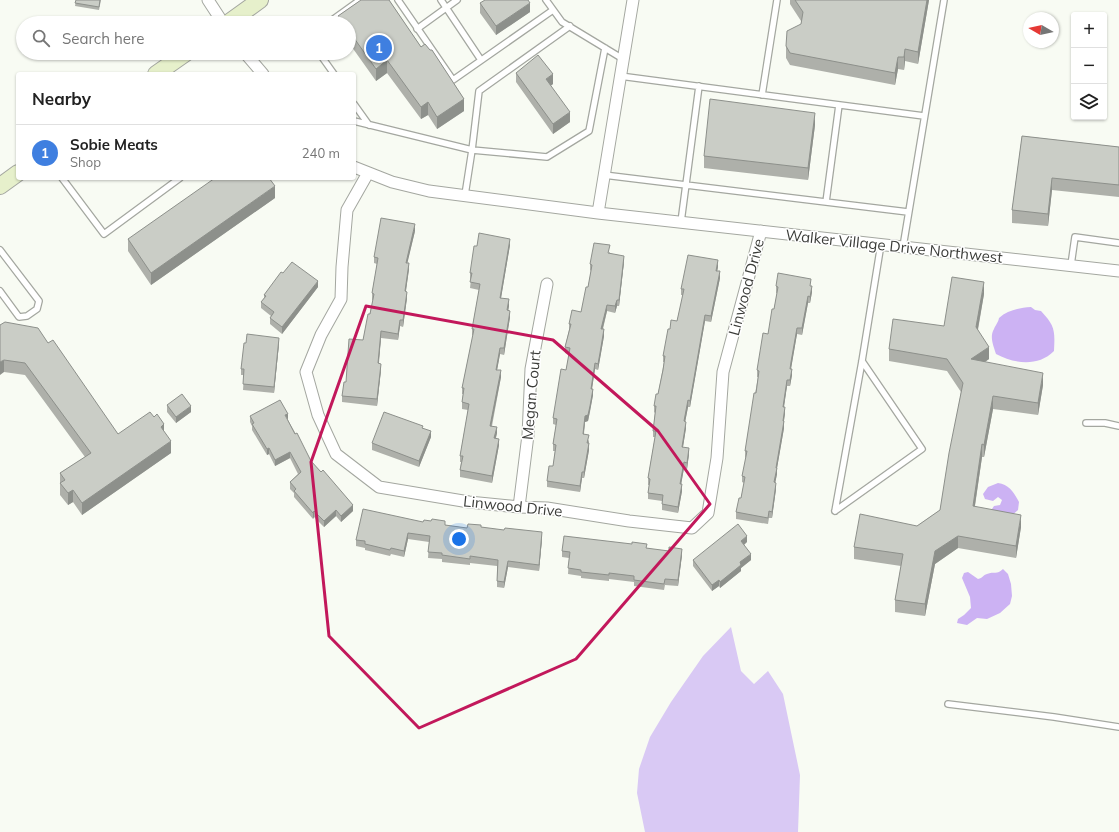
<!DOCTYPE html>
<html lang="en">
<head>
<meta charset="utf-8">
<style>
	:root { --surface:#fff; --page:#f6f6f6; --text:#222; --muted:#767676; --line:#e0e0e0; --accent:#db2777 }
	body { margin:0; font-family:Mulish,sans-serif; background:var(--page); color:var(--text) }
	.controls { position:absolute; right:12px; top:12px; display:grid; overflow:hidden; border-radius:4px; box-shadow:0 1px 3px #0004 }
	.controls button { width:36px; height:36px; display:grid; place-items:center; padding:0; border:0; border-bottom:1px solid var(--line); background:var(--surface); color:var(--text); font:20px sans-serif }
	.compass { position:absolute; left:1023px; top:12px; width:36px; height:36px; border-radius:50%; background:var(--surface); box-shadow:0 1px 3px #0004; rotate:279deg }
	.you { position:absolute; left:459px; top:539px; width:14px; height:14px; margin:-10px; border:3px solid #fff; border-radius:50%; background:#1a73e8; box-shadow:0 0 0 6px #1a73e833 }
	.badge { display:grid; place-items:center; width:26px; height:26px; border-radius:50%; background:var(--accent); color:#fff; font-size:13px; font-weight:700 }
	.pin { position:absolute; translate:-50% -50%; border:2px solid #fff; box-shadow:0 1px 4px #0006 }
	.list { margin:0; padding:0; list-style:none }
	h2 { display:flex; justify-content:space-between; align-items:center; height:52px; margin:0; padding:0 16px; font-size:17px }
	h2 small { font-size:13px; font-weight:400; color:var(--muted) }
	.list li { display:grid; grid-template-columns:26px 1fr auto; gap:12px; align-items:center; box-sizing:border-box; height:56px; padding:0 16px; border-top:1px solid var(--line) }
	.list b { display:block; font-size:15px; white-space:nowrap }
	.list p { margin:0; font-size:13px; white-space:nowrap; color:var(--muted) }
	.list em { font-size:13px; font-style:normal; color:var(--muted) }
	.icon { flex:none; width:22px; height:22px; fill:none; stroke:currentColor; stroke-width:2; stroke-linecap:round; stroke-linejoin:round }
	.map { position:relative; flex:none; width:1119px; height:832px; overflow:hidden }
	.search { position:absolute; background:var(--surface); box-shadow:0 1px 3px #0004; left:16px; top:16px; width:340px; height:44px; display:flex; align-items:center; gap:10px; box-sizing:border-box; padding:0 14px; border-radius:22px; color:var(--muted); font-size:15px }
	.panel { position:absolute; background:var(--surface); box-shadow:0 1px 3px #0004; left:16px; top:72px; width:340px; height:108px; border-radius:4px }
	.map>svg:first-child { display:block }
</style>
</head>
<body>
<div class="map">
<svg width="1119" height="832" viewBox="0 0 1119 832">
	<rect width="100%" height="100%" fill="#f8fbf3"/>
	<path fill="#d9c9f4" d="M 731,627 L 741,671 L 754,684 L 768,671 L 783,694 L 800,775 L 798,832 L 645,832 L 637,793 L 639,769 L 650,737 L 671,702 L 703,656 Z"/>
	<path fill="#ccb2f3" d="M 1031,307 L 1035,310 L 1041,311 C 1055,326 1055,330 1054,351 C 1038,367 1015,364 996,354 C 994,347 989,337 994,329 C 996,324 998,323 999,318 C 1008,310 1019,308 1031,307 Z
		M 998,483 C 1009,484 1014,493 1019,502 L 1018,510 L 1010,517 L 990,512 L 994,506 L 1000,505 L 1002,500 L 998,497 L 993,501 L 985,499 L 983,494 L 988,487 Z
		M 1003,569 L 1008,574 L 1011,584 L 1012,596 L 1010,604 L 1000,613 L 987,619 L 977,618 L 967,625 L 957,623 L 958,619 L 964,615 L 971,608 L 970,597 L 962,578 L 964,573 L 968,572 L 978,579 C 983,578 983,575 987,574 C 994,571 997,575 1003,569 Z"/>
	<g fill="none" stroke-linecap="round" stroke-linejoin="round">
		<defs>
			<path id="service" d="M 398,0 L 453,80 L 553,10
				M 441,0 L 481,60
				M 546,0 L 562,22 L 623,59
				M 328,23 L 360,0
				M 570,26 L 479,91 L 472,150 L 547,157 L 589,131 L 605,48
				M 417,29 L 457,0
				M 319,53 L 334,74
				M 620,76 L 924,116
				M 762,95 L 777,0
				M 354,104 L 369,125
				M 354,121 L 472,150 L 465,195
				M 604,175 L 908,212
				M 62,178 L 104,234 L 180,178
				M 826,202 L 839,105
				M 681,222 L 699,86
				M 903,247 L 944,0
				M 0,250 L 39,301 L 37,309 L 27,316 L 19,317 L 0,291
				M 1071,265 L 1075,237 L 1119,243
				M 1086,423 L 1105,423 L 1119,426
				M 835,511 L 862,361 L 881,244
				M 835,511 L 922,449 L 862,361
				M 948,704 L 1054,717 L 1119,727"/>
			<path id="minor" d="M 208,0 L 223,23
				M 245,53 L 263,74
				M 354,167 L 392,182 L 429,191 L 598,213 L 1119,271
				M 368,173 L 347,210 L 342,267 L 341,299 L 321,335 L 306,372 L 318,415 L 336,454 L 379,487 L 469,502 L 519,507 L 547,508 L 629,521 L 692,528 L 708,513 L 717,458 L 723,372 L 761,231
				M 598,213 L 633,0
				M 519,507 L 528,435 L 531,369 L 547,284"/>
			<path id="secondary" d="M 228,23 L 260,0
				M 156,74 L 186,53
				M 0,186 L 18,173"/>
		</defs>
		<use href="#service" stroke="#a4a7a0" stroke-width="8"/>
		<use href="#minor" stroke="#a4a7a0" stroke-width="13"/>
		<use href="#secondary" stroke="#a4a7a0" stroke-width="18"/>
		<use href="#service" stroke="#fff" stroke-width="5.5"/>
		<use href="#minor" stroke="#fff" stroke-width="11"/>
		<use href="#secondary" stroke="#e6f0cb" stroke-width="16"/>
	</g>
	<path fill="#aeb0aa" d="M 76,0 L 101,0 L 99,10 L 75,6 Z
		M 361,0 L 389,0 L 421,47 L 425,44 L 430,50 L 432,50 L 464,99 L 464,111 L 437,129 L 428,115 L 421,119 L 387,73 L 376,81 L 349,43 L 349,23 L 338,23 L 338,16 Z
		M 790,0 L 929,0 L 918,64 L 905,61 L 904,70 L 898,69 L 895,85 L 790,65 L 786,58 L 786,46 L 801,24 L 801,21 L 790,4 Z
		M 480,3 L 530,12 L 496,35 L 480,13 Z
		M 516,73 L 553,84 L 550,86 L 570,122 L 553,134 L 516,82 Z
		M 815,125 L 808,180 L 704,168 L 704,156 Z
		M 1022,136 L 1119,147 L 1119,197 L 1052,190 L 1048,226 L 1012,223 L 1012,210 Z
		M 275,198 L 151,285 L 128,251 L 128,239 Z
		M 415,231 L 407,263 L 409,269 L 406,291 L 407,298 L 403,327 L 400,326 L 398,340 L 381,338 L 379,363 L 381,370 L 377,406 L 342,402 L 342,396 L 346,382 L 363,340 L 373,300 L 372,300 L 372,293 L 377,264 L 374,263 L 374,257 Z
		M 510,245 L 501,298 L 509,306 L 508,311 L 510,317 L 504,355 L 500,354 L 497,370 L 501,377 L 492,426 L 497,433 L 496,438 L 499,445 L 492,483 L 460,477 L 460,470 L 461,462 L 460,462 L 460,456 L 468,410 L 462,409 L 462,402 L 463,394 L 462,394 L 462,388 L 473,335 L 472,335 L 472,329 L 479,290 L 470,288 L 471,279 L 470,279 L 470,273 L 477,246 Z
		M 610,252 L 610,253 L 624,262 L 619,306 L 617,306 L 615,313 L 607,311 L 603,329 L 604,336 L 600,359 L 598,370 L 595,369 L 592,389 L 593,395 L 590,412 L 588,421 L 585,422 L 584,434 L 589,441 L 589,450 L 584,478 L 582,478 L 580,492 L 547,487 L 547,481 L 553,466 L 555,451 L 553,451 L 553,444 L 556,425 L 553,424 L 553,418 L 566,370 L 569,354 L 565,353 L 565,347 L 569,330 L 569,324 L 581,312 L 588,287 L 591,271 L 590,270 L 590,264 Z
		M 718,267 L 717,271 L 720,278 L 711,322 L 705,321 L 690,407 L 688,407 L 685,422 L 686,428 L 683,447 L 689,454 L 687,469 L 684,468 L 681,484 L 682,491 L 678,513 L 662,510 L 662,501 L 648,499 L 648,493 L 649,485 L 648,485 L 648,478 L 655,437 L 653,437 L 653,431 L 655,413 L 654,412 L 654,406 L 658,394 L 664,362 L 663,362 L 663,356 L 670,329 L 677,321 L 683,295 L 681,295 L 681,289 Z
		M 283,273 L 318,287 L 282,334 L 270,324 L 270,318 L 271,316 L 261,308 L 261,302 L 264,298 L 264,295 Z
		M 776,286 L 811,286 L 812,292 L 810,303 L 808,303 L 802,335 L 797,334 L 791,368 L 792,375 L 790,386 L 787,386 L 784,407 L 785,413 L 784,421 L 784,428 L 777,468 L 777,474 L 775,483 L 776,489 L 772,518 L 769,518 L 768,524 L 736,519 L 736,512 L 741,498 L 744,483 L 742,482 L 742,476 L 746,458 L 745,457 L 745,451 L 758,377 L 757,377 L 757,370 L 768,334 L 774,309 L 777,293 L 776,293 Z
		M 984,294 L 978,330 L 989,359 L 985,362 L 1043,385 L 1038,415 L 993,409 L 984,457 L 982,457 L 975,506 L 1021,527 L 1016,558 L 958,548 L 935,564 L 925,616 L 895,612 L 895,600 L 901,566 L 854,559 L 854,547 L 917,526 L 940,510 L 961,392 L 947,371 L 889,361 L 889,349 L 944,326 Z
		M 0,325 L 48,343 L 118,434 L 164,432 L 171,453 L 82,515 L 73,502 L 68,505 L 60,495 L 60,473 L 85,457 L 25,375 L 4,372 Z
		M 246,343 L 279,344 L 274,393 L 243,390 L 244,375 L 241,375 L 241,369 Z
		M 167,405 L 191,412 L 176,423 L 167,412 Z
		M 250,416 L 288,420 L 311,461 L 353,511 L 341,522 L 336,516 L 324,527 L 314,517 L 313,519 L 294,497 L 294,493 L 290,489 L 290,482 L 298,474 L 290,458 L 275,466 L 269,454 L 267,455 L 252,430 L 252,426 L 250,422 Z
		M 423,428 L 431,437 L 419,467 L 372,450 L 372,443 Z
		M 445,525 L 467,528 L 481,527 L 542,539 L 539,571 L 508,567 L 504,588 L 497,587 L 497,566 L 470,563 L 470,565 L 442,562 L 442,559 L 428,558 L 429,542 L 408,539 L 404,557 L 391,554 L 390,556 L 365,550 L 365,548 L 356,546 L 356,540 Z
		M 747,542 L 744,545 L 751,560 L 741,568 L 741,571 L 720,588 L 719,586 L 712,591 L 693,566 L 693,560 Z
		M 647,548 L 682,555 L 678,586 L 665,585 L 664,590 L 634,586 L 634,582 L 609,579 L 609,581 L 581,578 L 581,576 L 568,574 L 569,558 L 562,557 L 562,551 Z"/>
	<path fill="#8d908b" d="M 927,0 L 929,0 L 918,64 L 918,52 Z
		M 530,3 L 530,12 L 496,35 L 496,26 Z
		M 905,49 L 905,61 L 904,70 L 904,57 Z
		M 898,57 L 898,69 L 895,85 L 895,73 Z
		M 387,60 L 387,73 L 376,81 L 376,69 Z
		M 553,74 L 553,84 L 546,89 L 546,79 Z
		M 464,99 L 464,111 L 437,129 L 437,117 Z
		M 428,102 L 428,115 L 421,119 L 421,107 Z
		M 570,112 L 570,122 L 553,134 L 553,124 Z
		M 815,113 L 815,125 L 808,180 L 808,168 Z
		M 1052,178 L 1052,190 L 1048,226 L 1048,214 Z
		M 275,186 L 275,198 L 151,285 L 151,273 Z
		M 415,224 L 415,231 L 406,269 L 406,263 Z
		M 510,239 L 510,245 L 500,304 L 500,298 Z
		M 624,256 L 624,262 L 619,306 L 619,300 Z
		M 718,260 L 718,267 L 716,277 L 716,271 Z
		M 409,263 L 409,269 L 405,297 L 405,291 Z
		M 720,271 L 720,278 L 711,322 L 711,316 Z
		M 318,281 L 318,287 L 282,334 L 282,327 Z
		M 984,282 L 984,294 L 976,339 L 976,327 Z
		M 812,286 L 812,292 L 810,303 L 810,297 Z
		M 407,292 L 407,298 L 403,327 L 403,320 Z
		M 808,296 L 808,303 L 802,335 L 802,328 Z
		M 509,299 L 509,306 L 507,317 L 507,310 Z
		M 617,300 L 617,306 L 615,313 L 615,306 Z
		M 607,305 L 607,311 L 601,335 L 601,329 Z
		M 510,311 L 510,317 L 504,355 L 504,348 Z
		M 705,315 L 705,321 L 690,407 L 690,401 Z
		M 400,320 L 400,326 L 398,340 L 398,334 Z
		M 797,328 L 797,334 L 790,375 L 791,362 Z
		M 604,329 L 604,336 L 598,370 L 598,364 Z
		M 381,331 L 381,338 L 378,370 L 378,363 Z
		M 279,338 L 279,344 L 274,393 L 274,387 Z
		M 989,347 L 989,359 L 971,371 L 971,359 Z
		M 500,348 L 500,354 L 496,376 L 496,370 Z
		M 4,360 L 4,372 L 0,375 L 0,362 Z
		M 595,363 L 595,369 L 591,395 L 591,389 Z
		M 381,364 L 381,370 L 377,406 L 377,399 Z
		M 792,369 L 792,375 L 790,386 L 790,380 Z
		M 501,370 L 501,377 L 490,432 L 490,426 Z
		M 1043,373 L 1043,385 L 1038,415 L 1038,403 Z
		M 787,380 L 787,386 L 783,413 L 783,407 Z
		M 593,389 L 593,395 L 588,421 L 585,422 L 583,440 L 583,434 L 585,416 Z
		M 993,396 L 993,409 L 984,457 L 984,445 Z
		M 688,400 L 688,407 L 684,428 L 684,421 Z
		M 191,406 L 191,412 L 176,423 L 176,417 Z
		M 785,407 L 785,413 L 783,427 L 783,421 Z
		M 288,414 L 288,420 L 285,415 Z
		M 784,421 L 784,428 L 776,474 L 776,468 Z
		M 686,422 L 686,428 L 682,453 L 682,447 Z
		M 164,424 L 164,436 L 161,427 Z
		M 497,427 L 497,433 L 494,444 L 494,438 Z
		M 431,431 L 431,437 L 419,467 L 419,461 Z
		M 499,439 L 499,445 L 492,483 L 492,476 Z
		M 171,441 L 171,453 L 82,515 L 82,503 Z
		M 589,443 L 589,450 L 584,478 L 584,472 Z
		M 982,444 L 982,457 L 973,518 L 973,506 Z
		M 269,448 L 269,454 L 267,455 L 267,449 Z
		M 689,448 L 689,454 L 687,469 L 687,463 Z
		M 290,452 L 290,458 L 275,466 L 275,460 Z
		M 684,462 L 684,468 L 680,491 L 680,484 Z
		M 777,468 L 777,474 L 774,489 L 774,482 Z
		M 582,472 L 582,478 L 580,492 L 580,486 Z
		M 776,483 L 776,489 L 772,518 L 772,512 Z
		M 682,484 L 682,491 L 678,513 L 678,507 Z
		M 73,490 L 73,502 L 68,505 L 68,493 Z
		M 353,505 L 353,511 L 341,522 L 341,516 Z
		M 336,510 L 336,516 L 324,527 L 324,521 Z
		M 314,511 L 314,517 L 313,519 L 313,513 Z
		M 1021,515 L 1021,527 L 1016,558 L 1016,546 Z
		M 542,532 L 542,539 L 539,571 L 539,565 Z
		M 408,533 L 408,539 L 404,557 L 404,551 Z
		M 747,536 L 747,542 L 741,547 L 741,541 Z
		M 958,536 L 958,548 L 935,564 L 925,616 L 925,604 L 935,551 Z
		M 682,549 L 682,555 L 678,586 L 678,580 Z
		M 751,554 L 751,560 L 741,568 L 741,571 L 720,588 L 720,582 L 740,562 Z
		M 508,561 L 508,567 L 504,588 L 504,582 Z
		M 719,580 L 719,586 L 712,591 L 712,585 Z"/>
	<path fill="#cacdc6" stroke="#8d908b" d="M 76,0 L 100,0 L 99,7 L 75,3 Z
		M 361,0 L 389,0 L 421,47 L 425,44 L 430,50 L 432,50 L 464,99 L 437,117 L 428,102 L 421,107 L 387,60 L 376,69 L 349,31 L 349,23 L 343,23 L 338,16 Z
		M 485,0 L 528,0 L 530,3 L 496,26 L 480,3 Z
		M 795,0 L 927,0 L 918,52 L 905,49 L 904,57 L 898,57 L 895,73 L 790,53 L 786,46 L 787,31 L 801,24 L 803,12 Z
		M 538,55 L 553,74 L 546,79 L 570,112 L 553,124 L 516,73 Z
		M 710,99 L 815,113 L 808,168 L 704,156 Z
		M 1022,136 L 1119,147 L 1119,185 L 1052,178 L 1048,214 L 1012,210 Z
		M 215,178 L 269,178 L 275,186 L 151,273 L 128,239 Z
		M 381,218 L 415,224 L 406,263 L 409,263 L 405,291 L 407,292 L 403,320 L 400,320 L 398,334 L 381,331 L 378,363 L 381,364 L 377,399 L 342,396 L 344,382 L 346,382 L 349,339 L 363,340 L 368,314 L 370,314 L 374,294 L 372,293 L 378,258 L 374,257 Z
		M 479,233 L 510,239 L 500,298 L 509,299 L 507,310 L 510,311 L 504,348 L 500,348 L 496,370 L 501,370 L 490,426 L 497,427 L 494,438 L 499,439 L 492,476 L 460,470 L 463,456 L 460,456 L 469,404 L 462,402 L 464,388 L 462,388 L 474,329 L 472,329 L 480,284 L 470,282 L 472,273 L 470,273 L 474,246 L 477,246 Z
		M 594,243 L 610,245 L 608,253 L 624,256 L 619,300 L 617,300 L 615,306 L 607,305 L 601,329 L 604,329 L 600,353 L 598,364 L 595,363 L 591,389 L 593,389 L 590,406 L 588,415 L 585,416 L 583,434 L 589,435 L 587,443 L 589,443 L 584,472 L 582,472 L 580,486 L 547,481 L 549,466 L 553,466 L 556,445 L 553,444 L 557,419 L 553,418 L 561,369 L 566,370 L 570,348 L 565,347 L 571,324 L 569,324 L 572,310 L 581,312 L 586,287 L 588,287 L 592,265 L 590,264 Z
		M 688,255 L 718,260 L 716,271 L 720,271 L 711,316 L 705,315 L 690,401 L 688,400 L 684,421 L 686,422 L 682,447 L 689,448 L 687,463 L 684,462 L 680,484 L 682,484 L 678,507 L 662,504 L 663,495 L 648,493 L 650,479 L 648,478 L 656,431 L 653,431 L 656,406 L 654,406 L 656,394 L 658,394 L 663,370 L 665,356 L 663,356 L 668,329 L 670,329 L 671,320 L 677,321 L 684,289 L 681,289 Z
		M 292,262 L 318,281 L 282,327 L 270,318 L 274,312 L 261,302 L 266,296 L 264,295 L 281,272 L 283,273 Z
		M 778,273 L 811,279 L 810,286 L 812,286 L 810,297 L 808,296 L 802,328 L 797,328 L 791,362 L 790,369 L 792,369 L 790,380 L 787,380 L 783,407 L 785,407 L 783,421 L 784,421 L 776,468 L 777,468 L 774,482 L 776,483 L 772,512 L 769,511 L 768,518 L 736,512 L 739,498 L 741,498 L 745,477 L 742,476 L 747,451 L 745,451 L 754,393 L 756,393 L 759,371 L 757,370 L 763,333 L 768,334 L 772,309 L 774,309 L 778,287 L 776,286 Z
		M 952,277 L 984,282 L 976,327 L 989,347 L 971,359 L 1043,373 L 1038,403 L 993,396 L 984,445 L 982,444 L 973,506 L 1021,515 L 1016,546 L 958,536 L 935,551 L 925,604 L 895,600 L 903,554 L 854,547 L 860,514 L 917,526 L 940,510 L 949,453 L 963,383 L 947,359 L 889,349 L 893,319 L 944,326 Z
		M 5,322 L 38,328 L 48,343 L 53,340 L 118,434 L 150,412 L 154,417 L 157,414 L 164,424 L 161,427 L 171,441 L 82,503 L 73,490 L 68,493 L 60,483 L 65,480 L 60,473 L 91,453 L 25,363 L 4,360 L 0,362 L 0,325 Z
		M 247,334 L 279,338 L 274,387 L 243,384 L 244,369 L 241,369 L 244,343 L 246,343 Z
		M 182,394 L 191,406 L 176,417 L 167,405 Z
		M 280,400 L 288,414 L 285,415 L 295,434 L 297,433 L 311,461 L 321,472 L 323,470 L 353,505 L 341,516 L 336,510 L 324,521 L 314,511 L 313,513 L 294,491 L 296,489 L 290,482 L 301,472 L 290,452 L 275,460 L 269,448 L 267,449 L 252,424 L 254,423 L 250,416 Z
		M 384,412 L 423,426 L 422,428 L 431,431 L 419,461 L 372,443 Z
		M 363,509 L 423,522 L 424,520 L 431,521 L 432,519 L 445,521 L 445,525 L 467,528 L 468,524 L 481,525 L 481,527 L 504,530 L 505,528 L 542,532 L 539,565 L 508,561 L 504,582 L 497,581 L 498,560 L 470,556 L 470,559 L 442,555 L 442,553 L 428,552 L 430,536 L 408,533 L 404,551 L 391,548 L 390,550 L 365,544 L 365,541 L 356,540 Z
		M 738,524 L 747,536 L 741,541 L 751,554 L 740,562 L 741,565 L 720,582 L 719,580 L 712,585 L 693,560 Z
		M 564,536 L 632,544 L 632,542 L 647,544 L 646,548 L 669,551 L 669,547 L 682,549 L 678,580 L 665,579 L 664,584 L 634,580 L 634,576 L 609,573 L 609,575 L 581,572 L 581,570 L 568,568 L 570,552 L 562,551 Z"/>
	<path fill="none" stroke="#c2185b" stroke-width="3" stroke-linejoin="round" d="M 366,306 L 553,340 L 658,431 L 710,504 L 576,659 L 419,728 L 329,636 L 311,462 Z"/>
	<g text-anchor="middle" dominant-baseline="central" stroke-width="3" stroke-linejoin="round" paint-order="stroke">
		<g font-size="15" fill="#3b3c39" stroke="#fff">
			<text transform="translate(894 246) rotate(6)">Walker Village Drive Northwest</text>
			<text transform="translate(746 287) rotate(-75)">Linwood Drive</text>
			<text transform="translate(531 395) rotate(-85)">Megan Court</text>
			<text transform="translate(513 506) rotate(6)">Linwood Drive</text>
		</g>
	</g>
</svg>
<div class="controls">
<button>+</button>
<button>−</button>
<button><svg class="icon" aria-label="layers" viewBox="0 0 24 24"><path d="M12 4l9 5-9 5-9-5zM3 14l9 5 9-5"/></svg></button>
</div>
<svg class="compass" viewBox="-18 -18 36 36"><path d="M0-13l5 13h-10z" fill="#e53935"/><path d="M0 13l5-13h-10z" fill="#767676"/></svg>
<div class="you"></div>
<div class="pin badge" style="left:379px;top:48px;background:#3f7fe0">1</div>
<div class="search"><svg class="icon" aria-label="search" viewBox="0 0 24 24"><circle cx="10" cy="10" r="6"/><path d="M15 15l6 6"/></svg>Search here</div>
<section class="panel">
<h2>Nearby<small></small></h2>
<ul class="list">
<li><span class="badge" style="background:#3f7fe0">1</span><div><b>Sobie Meats</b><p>Shop</p></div><em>240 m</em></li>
</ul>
</section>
</div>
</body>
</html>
